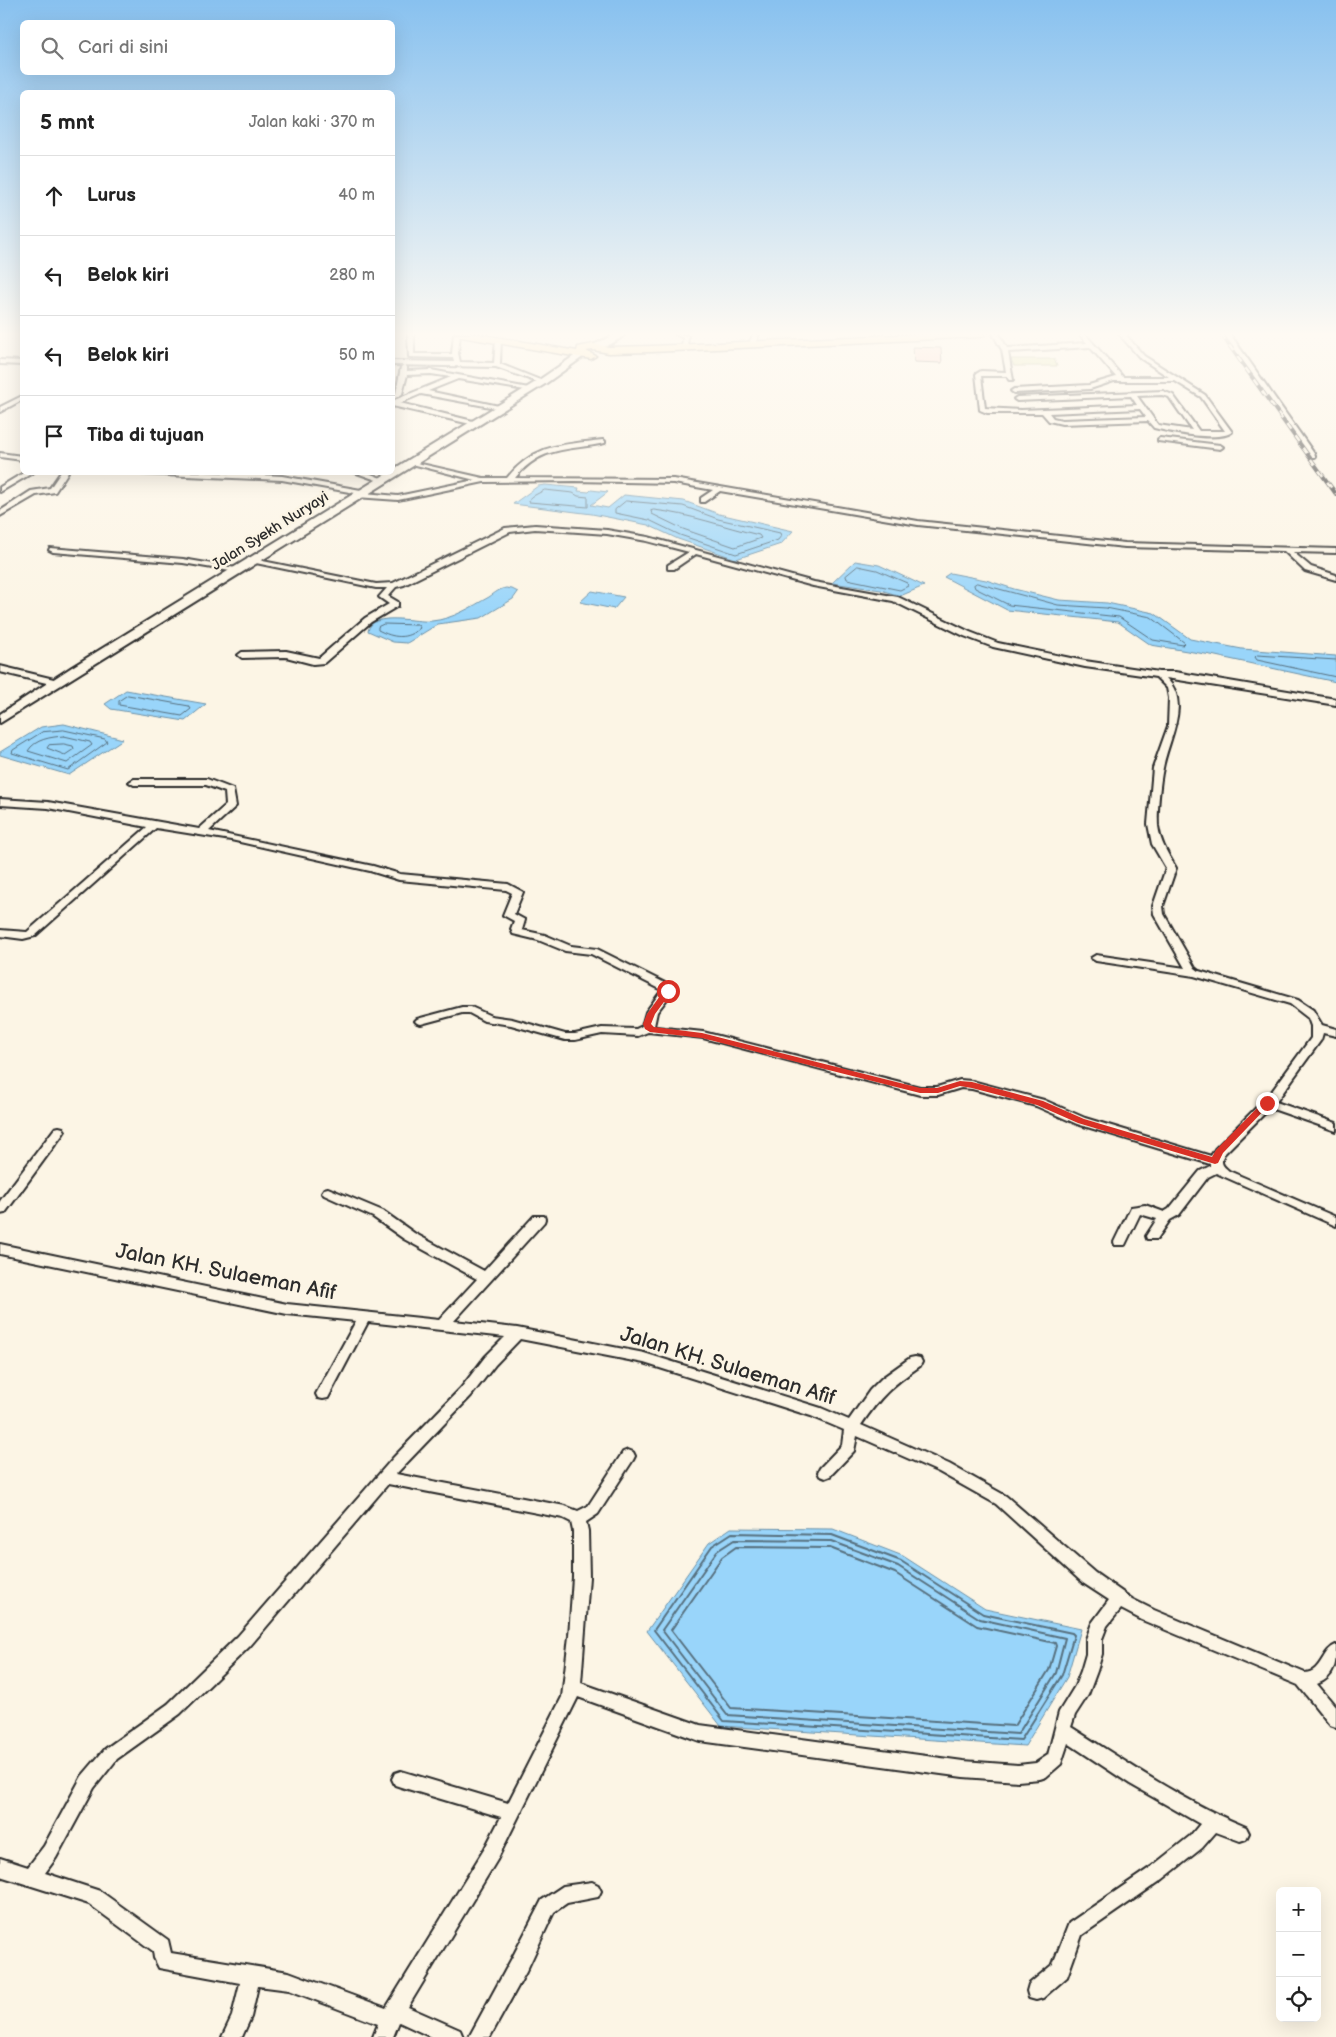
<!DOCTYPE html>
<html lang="id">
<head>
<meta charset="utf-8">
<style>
	:root { --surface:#fff; --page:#f6f6f6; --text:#222; --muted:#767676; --line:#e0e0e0 }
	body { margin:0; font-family:"Balsamiq Sans",sans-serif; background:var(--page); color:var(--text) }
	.controls { position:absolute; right:15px; bottom:15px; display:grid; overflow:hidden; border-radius:8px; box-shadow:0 5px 20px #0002 }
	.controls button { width:45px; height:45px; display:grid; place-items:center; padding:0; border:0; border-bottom:1px solid var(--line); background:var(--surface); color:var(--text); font:25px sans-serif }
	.stop { position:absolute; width:15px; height:15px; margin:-11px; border:4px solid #d93025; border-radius:50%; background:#fff }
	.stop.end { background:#d93025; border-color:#fff; box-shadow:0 1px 5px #0008 }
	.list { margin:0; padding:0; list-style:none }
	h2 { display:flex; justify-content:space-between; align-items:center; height:65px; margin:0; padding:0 20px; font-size:21px }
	h2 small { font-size:16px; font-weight:400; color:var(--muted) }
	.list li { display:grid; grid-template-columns:32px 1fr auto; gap:15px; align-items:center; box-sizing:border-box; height:80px; padding:0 20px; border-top:1px solid var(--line) }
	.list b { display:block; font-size:19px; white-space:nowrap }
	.list em { font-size:16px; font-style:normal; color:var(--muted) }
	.icon { flex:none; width:28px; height:28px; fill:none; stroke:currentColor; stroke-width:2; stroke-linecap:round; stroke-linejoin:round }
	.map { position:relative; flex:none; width:1336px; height:2037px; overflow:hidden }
	.search { position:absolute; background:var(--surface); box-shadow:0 5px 20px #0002; left:20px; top:20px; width:375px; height:55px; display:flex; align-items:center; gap:12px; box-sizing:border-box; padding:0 18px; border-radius:8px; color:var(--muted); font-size:19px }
	.panel { position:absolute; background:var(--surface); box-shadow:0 5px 20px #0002; left:20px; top:90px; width:375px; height:385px; border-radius:8px }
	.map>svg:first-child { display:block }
</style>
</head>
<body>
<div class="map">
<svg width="1336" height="2037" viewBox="0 0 1336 2037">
	<rect width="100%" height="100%" fill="#fcf5e5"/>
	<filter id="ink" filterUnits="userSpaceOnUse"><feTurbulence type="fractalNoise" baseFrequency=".02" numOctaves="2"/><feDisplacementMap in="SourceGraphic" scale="10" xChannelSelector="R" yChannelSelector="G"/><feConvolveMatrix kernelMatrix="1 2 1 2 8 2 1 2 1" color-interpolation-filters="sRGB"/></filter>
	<g filter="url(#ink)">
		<path fill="#d1dd90" stroke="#7e845e" d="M 1011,359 L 1054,359 L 1057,366 L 1014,366 Z"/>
		<path fill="#99d5fa" stroke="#6d91a7" d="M 545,485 L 579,488 L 578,491 L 589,492 L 591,490 L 608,492 L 591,505 L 608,508 L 624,495 L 684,501 L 719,514 L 793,531 L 781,544 L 736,559 L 678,539 L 648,525 L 592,514 L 513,504 L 538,486 Z
			M 855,561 L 879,565 L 924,586 L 900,596 L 881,590 L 832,583 Z
			M 950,573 L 986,580 L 1014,589 L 1059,600 L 1107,603 L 1154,613 L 1190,639 L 1242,649 L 1336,656 L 1336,682 L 1211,655 L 1151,645 L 1118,622 L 1007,610 L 944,577 Z
			M 506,588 L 512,589 L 518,592 L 513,599 L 481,618 L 438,624 L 407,643 L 393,642 L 368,631 C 372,610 417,623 432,621 C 453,619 471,607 489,597 C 495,593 499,589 506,588 Z
			M 592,591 L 624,597 L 614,609 L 580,602 Z
			M 126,690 L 206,704 L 185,721 L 111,709 L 105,704 Z
			M 64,724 L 123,739 L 69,775 L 0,755 L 0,752 L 41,727 Z
			M 731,1528 L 833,1529 L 903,1556 L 985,1609 L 1081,1629 L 1067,1677 L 1025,1746 L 721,1726 L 647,1631 L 709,1543 Z"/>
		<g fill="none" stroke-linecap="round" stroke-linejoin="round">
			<path stroke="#576f7e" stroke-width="1" d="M 545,490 L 573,493 L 578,496 L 588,497 L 588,507 L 529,502 L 530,498 Z
				M 626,501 L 683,506 L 718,519 L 780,533 L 781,536 L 778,540 L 736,554 L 680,535 L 649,520 L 615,513 L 615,510 Z
				M 654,510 C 690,514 724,527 759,535 L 761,538 L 735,547 L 683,529 L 652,514 L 651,511 Z
				M 858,566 L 877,570 L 907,583 L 908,586 L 900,590 L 847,579 L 846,576 Z
				M 977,583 L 1058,605 L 1106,608 L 1151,617 L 1185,643 L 1183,645 L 1153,640 L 1119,617 L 1009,605 L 975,588 L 974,585 Z
				M 384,624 L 418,625 L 420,628 C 406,640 394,638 378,630 L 378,627 Z
				M 1336,660 L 1257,655 L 1255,657 L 1257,660 L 1336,677
				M 128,695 L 189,706 L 191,709 L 182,716 L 119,705 L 119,701 Z
				M 64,730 L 105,739 L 107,742 L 68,770 L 12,753 L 13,750 L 42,732 Z
				M 64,736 L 90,742 L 92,745 L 67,763 L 28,751 C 35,739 51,737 64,736 Z
				M 64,744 L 73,746 L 74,749 L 65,755 L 47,748 L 49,745 Z"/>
			<path stroke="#576f7e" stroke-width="2" d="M 732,1533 L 832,1535 L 901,1561 L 983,1614 L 1072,1633 L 1074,1635 L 1062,1675 L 1021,1740 L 724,1721 L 654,1630 L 712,1546 Z
				M 734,1540 L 831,1541 L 898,1566 L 980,1619 L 1065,1638 L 1056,1673 L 1018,1734 L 727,1715 L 662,1630 L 717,1551 Z
				M 736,1547 L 830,1548 L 895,1573 L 977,1626 L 1055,1643 L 1056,1646 L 1049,1670 L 1014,1726 L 731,1708 L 671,1630 L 722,1557 Z"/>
		</g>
		<path fill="#fcc0bc" stroke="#2b2b2b" d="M 913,347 L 941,348 L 942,363 L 914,362 Z"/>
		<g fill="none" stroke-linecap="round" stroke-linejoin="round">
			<defs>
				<path id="minor" d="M 408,334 L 414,334 L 414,354 L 452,354 L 454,334 L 460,334 L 458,353 L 460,362 L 494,363 L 496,340 L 501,339 L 500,364 L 545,382 L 540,383 L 496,367 L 392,365 L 392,361 L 454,362 L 453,358 L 409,357 Z
					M 675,334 L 688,336 L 687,348 L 682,347 L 683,338 Z
					M 753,334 L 759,334 L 755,344 L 752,346 L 749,344 Z
					M 993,334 L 999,334 L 1007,348 L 1087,343 L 1079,334 L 1085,334 L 1123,377 L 1169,377 L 1140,358 L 1119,334 L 1125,334 L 1144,356 L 1205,395 L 1232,432 C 1218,442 1171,432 1154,428 L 1148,421 L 1062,424 L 1049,421 L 1042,413 L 987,413 L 980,410 L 976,374 L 981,371 L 1006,372 L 1002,350 ZM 1090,347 L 1116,377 L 1089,385 L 1014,389 L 1011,391 L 1014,393 L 1090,389 L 1114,381 L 1175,381 L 1201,397 L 1225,431 L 1199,431 L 1173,395 L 1163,391 L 1017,397 L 1014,399 L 1017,401 L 1131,396 L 1137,405 L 1021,410 L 985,408 L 981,376 L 1007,376 L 1009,380 L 1013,380 L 1008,352 ZM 1162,395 L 1169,397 L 1192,430 L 1158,425 L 1137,396 ZM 1140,409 L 1146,417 L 1062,420 L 1053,418 L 1049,413 Z
					M 1224,334 L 1230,334 L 1315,455 L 1315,457 L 1311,457 Z
					M 0,360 L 22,361 L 22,365 L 0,364 Z
					M 404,365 L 407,367 L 407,371 L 431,370 L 534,389 L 531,391 L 458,379 L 428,391 L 499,406 L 502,408 L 501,409 L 421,394 L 400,403 L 477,422 L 478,423 L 475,425 L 392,406 L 392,401 L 451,377 L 431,374 L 407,375 L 402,394 L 392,400 L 392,395 L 396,393 L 401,367 Z
					M 22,396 L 22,400 L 0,412 L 0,407 Z
					M 1160,438 L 1220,445 L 1223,447 L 1220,449 L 1158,441 L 1158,439 Z
					M 603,440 L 605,441 L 605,443 C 568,451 542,445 515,478 L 674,479 L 918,521 L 1125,543 L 1336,549 L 1336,553 L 1293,552 L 1311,567 L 1336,575 L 1336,580 L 1305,571 L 1284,551 L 1125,547 L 918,525 L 720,491 L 704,502 L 701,502 L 701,498 L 713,490 L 674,483 L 575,481 L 484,482 L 398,500 L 356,497 L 352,495 L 355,493 L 282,480 L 140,474 L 137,472 L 202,472 L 282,476 L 361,490 L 364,490 L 364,493 L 398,496 L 475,480 L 408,463 L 408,461 L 483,478 L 507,478 C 536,443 562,445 603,440 Z
					M 0,453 L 22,456 L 22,460 L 0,457 Z
					M 25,472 L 34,472 L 0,492 L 0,487 Z
					M 61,472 L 68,472 L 55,492 L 36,495 L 0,516 L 0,511 L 31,491 L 50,488 Z
					M 354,472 L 366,472 L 386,480 L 382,482 Z
					M 535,525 L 607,530 L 648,537 L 814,582 L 898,597 L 970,632 L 998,643 L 1085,661 L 1159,672 L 1175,672 L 1336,699 L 1336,705 L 1166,678 C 1192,703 1168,739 1163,768 C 1160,781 1157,813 1158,826 C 1160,842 1168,854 1176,868 L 1163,906 L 1164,914 L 1195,968 L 1199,971 L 1298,1000 L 1313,1010 L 1322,1025 L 1336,1029 L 1336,1036 L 1323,1033 L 1321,1040 L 1276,1102 L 1336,1123 L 1336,1131 L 1270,1108 L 1224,1154 C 1220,1163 1222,1165 1229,1171 L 1336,1217 L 1336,1226 L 1216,1173 L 1208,1177 L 1179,1215 L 1170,1220 L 1157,1239 L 1147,1239 L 1146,1236 L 1157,1219 L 1140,1214 L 1125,1245 L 1115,1245 L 1114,1242 L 1131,1207 L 1145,1205 L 1164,1212 L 1169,1209 L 1200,1171 L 1210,1166 L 1210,1164 L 1077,1124 L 1036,1106 L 972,1089 L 961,1088 L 938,1095 L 920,1095 L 703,1038 L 648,1032 L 638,1036 L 602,1034 L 575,1040 L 565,1040 L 511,1025 L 484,1021 L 469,1013 L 462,1013 L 421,1024 L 417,1023 L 415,1021 L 417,1019 L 462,1007 L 471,1007 L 491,1016 L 512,1019 L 565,1034 L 575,1034 L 602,1028 L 636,1029 L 642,1026 L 646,1012 L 662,990 L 591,954 L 565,951 L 538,940 L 513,934 L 511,929 L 514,921 L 503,915 L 512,893 L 506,890 L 399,880 L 370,871 L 231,840 L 156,828 L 35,936 L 23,939 L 0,936 L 0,930 L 27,932 L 147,827 L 48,808 L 0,805 L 0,799 L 48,802 L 199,829 L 226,805 L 225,792 L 206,785 L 134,785 L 129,782 L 134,779 L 207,779 L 233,789 L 236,806 L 209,831 L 373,866 L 400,874 L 508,884 L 523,892 L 514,914 L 525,920 L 522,930 L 545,935 L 571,946 L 597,949 L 671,986 L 674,990 L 657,1012 L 654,1026 L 656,1027 L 703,1032 L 920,1087 L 937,1087 L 960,1080 L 972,1081 L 1044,1100 L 1085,1118 L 1211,1156 L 1215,1149 L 1270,1094 L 1311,1038 L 1311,1026 L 1308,1018 L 1290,1004 L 1194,976 L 1096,961 L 1091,958 L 1096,955 L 1185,968 L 1154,914 L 1153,906 L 1166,868 L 1152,844 L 1148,824 L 1153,768 L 1168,726 L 1169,698 L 1167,688 L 1156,677 L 1085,667 L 993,647 L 964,636 L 893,601 L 813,586 L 696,554 L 674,569 L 668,569 L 668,565 L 689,552 L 647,541 L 607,534 L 535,529 L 510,532 L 404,585 L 396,587 L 388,596 L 398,602 L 398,606 L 371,622 L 324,663 L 313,664 L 286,657 L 242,658 L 238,655 L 242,652 L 286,651 L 319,658 L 365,618 L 389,604 L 379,597 L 387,588 L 376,588 L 251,562 L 247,560 L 248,558 L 376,584 L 393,583 L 505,528 Z
					M 50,548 L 183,559 L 236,568 L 240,570 L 236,572 L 183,563 L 53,552 L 49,550 Z
					M 0,666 L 58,680 L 59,682 L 55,685 L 0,672 Z
					M 59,1127 L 63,1128 L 65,1131 L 63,1134 L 5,1213 L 0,1214 L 0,1201 L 55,1128 Z
					M 328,1188 L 383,1211 L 414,1233 L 484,1271 L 534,1216 L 544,1216 L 545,1219 L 544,1222 L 454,1321 L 517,1328 L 644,1353 L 821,1408 L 849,1420 L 870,1390 L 882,1378 L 910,1358 L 915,1357 L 920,1358 L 922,1362 L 920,1366 C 891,1386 881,1396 861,1425 L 949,1464 L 1006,1496 L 1095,1573 L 1132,1599 L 1154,1610 L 1305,1673 C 1322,1672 1322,1650 1336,1645 C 1336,1663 1336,1677 1317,1684 L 1336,1707 L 1336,1727 L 1330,1725 L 1298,1685 L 1142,1620 L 1121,1609 L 1107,1626 L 1102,1639 L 1102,1654 L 1097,1671 L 1088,1695 L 1075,1715 L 1071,1727 C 1128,1763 1184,1802 1246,1827 L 1249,1833 L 1246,1839 L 1240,1841 L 1216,1832 L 1202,1848 L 1163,1879 L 1082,1935 L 1067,1977 L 1043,1998 L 1036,2000 L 1029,1998 L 1027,1991 L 1029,1984 L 1053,1964 L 1069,1923 L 1151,1867 L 1190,1836 L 1200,1824 L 1130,1784 L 1068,1743 L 1061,1764 L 1046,1777 L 1040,1779 L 1018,1781 L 963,1777 L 700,1741 L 578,1697 L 497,1860 L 408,2007 L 460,2030 L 463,2037 L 431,2037 L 399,2022 L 393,2037 L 373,2037 L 378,2024 L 289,1990 L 258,1986 L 251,2017 L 242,2037 L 222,2037 L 232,2016 L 240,1983 L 159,1968 L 154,1958 L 153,1951 L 89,1904 L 0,1876 L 0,1858 L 28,1867 L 44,1846 L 82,1776 L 105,1749 L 168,1704 L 238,1636 L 393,1458 L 461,1388 L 485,1357 L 505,1337 L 368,1322 L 328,1398 L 323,1399 L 318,1398 L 316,1394 L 356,1321 L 287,1314 L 0,1254 L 0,1244 L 287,1304 L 439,1320 L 477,1279 L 404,1239 L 373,1217 L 324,1195 L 322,1192 L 324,1189 ZM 520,1339 L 644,1363 L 811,1416 L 844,1430 L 842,1445 L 820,1468 L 818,1472 L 820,1476 L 825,1478 L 830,1476 L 854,1451 L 857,1436 L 939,1472 L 996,1504 L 1083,1583 L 1109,1600 L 1092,1623 L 1086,1639 L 1086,1654 L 1081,1671 L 1075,1686 L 1059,1712 L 1048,1755 L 1036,1763 L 1018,1765 L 963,1761 L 700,1725 L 581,1683 L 589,1577 L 588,1531 L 586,1522 L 598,1514 L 633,1460 L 635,1456 L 633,1452 L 628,1450 L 623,1452 L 588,1506 L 578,1511 L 565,1506 L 396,1474 L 471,1396 L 495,1365 ZM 388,1484 L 563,1518 L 571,1522 L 573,1531 L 573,1577 L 569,1636 L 562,1697 L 508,1803 L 401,1771 L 395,1773 L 392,1779 L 395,1785 L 401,1787 L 501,1817 L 485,1848 L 386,2008 L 289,1972 L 171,1953 L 168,1940 L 100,1891 L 45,1873 L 56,1858 L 94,1788 L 117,1759 L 180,1714 L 250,1646 Z
					M 592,1882 L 598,1885 L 601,1891 L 598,1897 L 567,1903 L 554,1912 L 526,1972 L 490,2037 L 469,2037 L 512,1958 L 542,1900 L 563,1886 Z"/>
				<path id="secondary" d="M 616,334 L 625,334 C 618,341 598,353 589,347 Z
					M 580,352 L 587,354 L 545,384 L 0,723 L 0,714 L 72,667 L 389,472 L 392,472 L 392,470 L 539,380 Z"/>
				<path id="primary" d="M 456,334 L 478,334 L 577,351 L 578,347 L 593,344 L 609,347 L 651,346 L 918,334 L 986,334 L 981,337 L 651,352 L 609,353 L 593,350 L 586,351 L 596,356 L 591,359 L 461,337 Z"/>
			</defs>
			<use href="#minor" stroke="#2b2b2b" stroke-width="4"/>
			<use href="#secondary" stroke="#2b2b2b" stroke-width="4"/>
			<use href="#primary" stroke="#2b2b2b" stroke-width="3"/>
			<use href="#minor" fill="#fcf5e5" fill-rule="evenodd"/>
			<use href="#secondary" fill="#fcf5e5" fill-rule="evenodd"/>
			<use href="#primary" fill="#fedd96" fill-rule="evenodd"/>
			<defs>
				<path id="rail" d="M 1221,334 L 1336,494"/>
			</defs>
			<use href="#rail" stroke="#2b2b2b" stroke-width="4"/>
			<use href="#rail" stroke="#fcf5e5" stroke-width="2.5" stroke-dasharray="7" stroke-linecap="butt"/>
		</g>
	</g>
	<linearGradient id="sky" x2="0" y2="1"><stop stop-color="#88c1ef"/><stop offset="0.54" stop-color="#fefaf3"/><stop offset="1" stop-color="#fefaf3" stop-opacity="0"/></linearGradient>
	<rect width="1336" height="619" fill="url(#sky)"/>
	<path fill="#d93025" d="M 665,989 L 672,991 L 655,1014 L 651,1024 L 654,1027 L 702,1033 L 920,1088 L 937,1088 L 960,1081 L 972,1082 L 1043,1101 L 1084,1119 L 1212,1157 L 1216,1150 L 1264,1101 L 1267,1100 L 1271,1103 L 1223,1153 L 1218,1163 L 1215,1164 L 1078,1123 L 1037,1105 L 972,1088 L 960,1086 L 938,1093 L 920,1093 L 702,1038 L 650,1032 L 645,1029 L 643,1024 L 647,1014 Z"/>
	<g text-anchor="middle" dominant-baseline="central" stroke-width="5" stroke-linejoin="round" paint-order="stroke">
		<g font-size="15" fill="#2b2b2b" stroke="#fcf5e5">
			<text transform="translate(270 531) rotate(-32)">Jalan Syekh Nuryayi</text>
		</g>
		<g font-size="21" fill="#2b2b2b" stroke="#fcf5e5">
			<text transform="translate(226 1272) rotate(11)">Jalan KH. Sulaeman Afif</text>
			<text transform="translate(728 1366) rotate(17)">Jalan KH. Sulaeman Afif</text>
		</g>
	</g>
</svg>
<div class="controls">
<button>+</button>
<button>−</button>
<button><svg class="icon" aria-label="locate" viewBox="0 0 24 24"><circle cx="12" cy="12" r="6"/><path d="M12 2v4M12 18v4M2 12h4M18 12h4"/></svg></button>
</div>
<div class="stop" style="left:668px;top:991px"></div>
<div class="stop end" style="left:1267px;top:1103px"></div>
<div class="search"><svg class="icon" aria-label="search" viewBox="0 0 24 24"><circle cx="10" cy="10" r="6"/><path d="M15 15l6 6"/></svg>Cari di sini</div>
<section class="panel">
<h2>5 mnt<small>Jalan kaki · 370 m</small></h2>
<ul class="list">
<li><svg class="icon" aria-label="ahead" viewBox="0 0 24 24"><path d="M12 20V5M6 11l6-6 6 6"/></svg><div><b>Lurus</b></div><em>40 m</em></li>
<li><svg class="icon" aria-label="left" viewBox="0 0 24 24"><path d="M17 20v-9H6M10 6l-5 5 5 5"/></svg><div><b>Belok kiri</b></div><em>280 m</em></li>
<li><svg class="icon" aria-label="left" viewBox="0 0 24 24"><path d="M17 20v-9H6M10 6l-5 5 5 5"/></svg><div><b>Belok kiri</b></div><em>50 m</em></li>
<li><svg class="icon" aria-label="arrive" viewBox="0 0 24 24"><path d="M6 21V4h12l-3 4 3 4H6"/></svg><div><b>Tiba di tujuan</b></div></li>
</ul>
</section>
</div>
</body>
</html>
